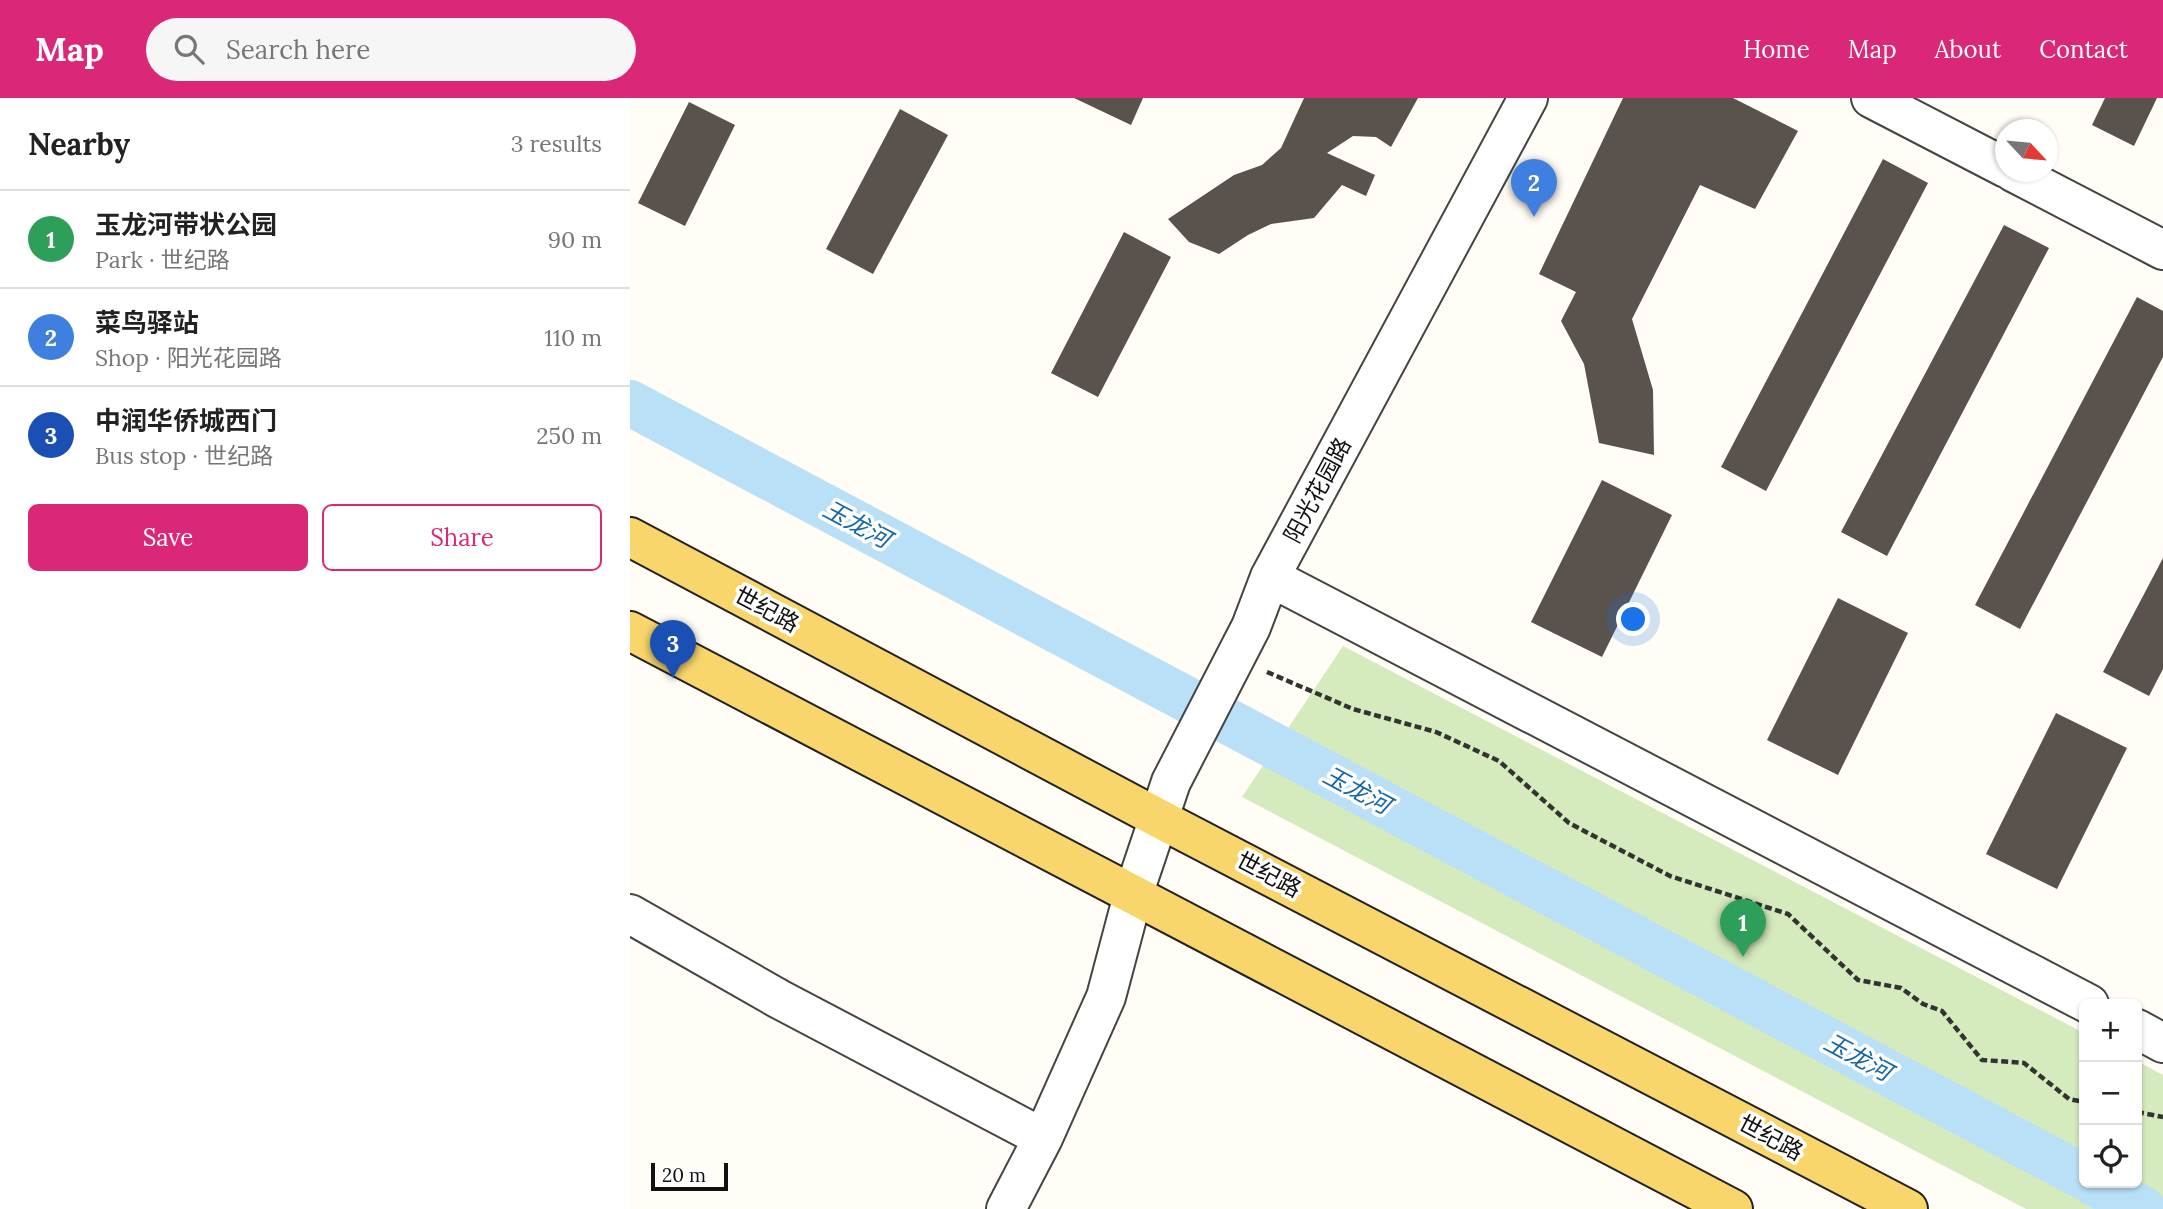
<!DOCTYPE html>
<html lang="en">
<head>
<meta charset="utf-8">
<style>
	:root { --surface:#fff; --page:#f6f6f6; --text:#222; --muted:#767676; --line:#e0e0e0; --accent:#db2777 }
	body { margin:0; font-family:Lora,"Noto Sans SC",serif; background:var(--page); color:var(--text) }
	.controls { position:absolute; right:21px; bottom:21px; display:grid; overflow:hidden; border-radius:10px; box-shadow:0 2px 5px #0004 }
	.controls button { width:63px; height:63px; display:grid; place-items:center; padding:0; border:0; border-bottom:2px solid var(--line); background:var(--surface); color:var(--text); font:35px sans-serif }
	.compass { position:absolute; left:1365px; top:21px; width:63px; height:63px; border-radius:50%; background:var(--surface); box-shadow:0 2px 5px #0004; rotate:116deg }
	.scale { position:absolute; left:21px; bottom:18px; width:77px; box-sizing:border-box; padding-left:7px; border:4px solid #111; border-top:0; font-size:19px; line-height:24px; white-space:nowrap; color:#111; -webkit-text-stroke:5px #fff; paint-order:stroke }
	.you { position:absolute; left:1004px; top:522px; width:24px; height:24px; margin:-18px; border:5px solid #fff; border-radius:50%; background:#1a73e8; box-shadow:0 0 0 10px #1a73e833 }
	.badge { display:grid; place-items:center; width:46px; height:46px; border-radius:50%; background:var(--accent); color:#fff; font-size:23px; font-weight:700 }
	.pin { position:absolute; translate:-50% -58px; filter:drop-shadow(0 2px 4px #0008) }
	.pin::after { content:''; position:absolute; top:37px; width:24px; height:21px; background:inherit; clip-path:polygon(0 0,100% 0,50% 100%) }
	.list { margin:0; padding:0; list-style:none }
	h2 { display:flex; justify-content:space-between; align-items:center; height:91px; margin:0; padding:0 28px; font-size:30px }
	h2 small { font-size:23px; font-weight:400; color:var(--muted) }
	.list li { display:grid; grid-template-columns:46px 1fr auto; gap:21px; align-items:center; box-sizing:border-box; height:98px; padding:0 28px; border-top:2px solid var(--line) }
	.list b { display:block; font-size:26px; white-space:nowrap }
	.list p { margin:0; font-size:23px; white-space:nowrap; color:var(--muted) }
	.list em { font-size:23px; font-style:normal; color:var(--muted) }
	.actions { display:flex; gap:14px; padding:21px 28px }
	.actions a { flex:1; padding:16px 0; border:2px solid var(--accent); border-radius:10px; text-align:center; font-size:24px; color:var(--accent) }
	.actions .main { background:var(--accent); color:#fff }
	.icon { flex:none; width:38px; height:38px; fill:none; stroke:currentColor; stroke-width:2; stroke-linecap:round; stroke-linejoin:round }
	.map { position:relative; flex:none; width:1533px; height:1111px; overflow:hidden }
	header { display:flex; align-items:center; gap:42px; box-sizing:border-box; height:98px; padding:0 35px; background:var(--accent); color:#fff }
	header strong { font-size:33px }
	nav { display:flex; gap:38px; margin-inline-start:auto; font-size:24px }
	.search { width:490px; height:63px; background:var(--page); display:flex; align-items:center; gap:18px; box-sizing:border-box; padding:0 24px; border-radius:38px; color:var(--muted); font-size:26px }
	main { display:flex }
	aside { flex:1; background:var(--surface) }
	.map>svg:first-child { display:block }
</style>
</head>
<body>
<header>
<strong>Map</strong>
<div class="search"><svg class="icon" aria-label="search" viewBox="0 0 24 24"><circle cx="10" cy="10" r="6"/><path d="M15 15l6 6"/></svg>Search here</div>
<nav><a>Home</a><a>Map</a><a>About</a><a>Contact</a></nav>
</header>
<main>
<aside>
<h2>Nearby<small>3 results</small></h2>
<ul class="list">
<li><span class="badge" style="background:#2e9e5b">1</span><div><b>玉龙河带状公园</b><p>Park · 世纪路</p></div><em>90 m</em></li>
<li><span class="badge" style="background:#3f7fe0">2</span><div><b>菜鸟驿站</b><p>Shop · 阳光花园路</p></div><em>110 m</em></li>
<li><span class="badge" style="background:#1a4fb4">3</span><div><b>中润华侨城西门</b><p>Bus stop · 世纪路</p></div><em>250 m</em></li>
</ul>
<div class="actions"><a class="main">Save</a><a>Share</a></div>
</aside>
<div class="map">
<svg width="1533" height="1111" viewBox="0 0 1533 1111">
	<rect width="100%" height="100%" fill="#fffdf5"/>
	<path fill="#d5ebbd" d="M 713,548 L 1454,935 L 1454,1085 L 1507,1085 L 1507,963 L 1533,977 L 1533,1111 L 1396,1111 L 612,699 Z"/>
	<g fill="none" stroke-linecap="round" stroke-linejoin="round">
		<path stroke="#b9e0f7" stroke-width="46" d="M 0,305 L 1454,1079
			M 1464,1085 L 1513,1111"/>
	</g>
	<path fill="#5a524d" d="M 444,0 L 513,0 L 501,27 Z
		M 674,0 L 788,0 L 761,49 L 746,39 L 723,38 L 697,55 L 745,77 L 736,98 L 712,87 L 684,120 L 641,126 L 618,137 L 589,156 L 559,144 L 538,121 L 604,77 L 632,67 L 651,50 Z
		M 993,0 L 1103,0 L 1168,33 L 1125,111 L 1070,87 L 1002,221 L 1023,292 L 1024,357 L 969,345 L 954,266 L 931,223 L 946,194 L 909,176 Z
		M 1475,0 L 1527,0 L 1504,48 L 1462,27 Z
		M 59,4 L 105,27 L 55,128 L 8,105 Z
		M 270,11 L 318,37 L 243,176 L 196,151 Z
		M 1253,61 L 1298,85 L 1136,393 L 1091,369 Z
		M 1374,127 L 1419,150 L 1257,458 L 1211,434 Z
		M 494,134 L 541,159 L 468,299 L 421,275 Z
		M 1507,199 L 1533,213 L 1533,259 L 1390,531 L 1345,507 Z
		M 972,382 L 1042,417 L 972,559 L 901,524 Z
		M 1533,460 L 1533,571 L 1519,598 L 1473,574 Z
		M 1208,500 L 1278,535 L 1208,677 L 1137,642 Z
		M 1426,615 L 1497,650 L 1427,791 L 1356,756 Z"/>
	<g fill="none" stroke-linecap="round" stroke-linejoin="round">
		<defs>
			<path id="minor" d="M 1241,0 L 1376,70
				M 1383,74 L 1533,152
				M 640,479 L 1459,906
				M 0,816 L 149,901 L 413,1040
				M 1507,931 L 1533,945
				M 376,1111 L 413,1040 L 476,899 L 503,797 L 541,684 L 621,529 L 640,479 L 898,0"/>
			<path id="major" d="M 0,439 L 530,721 L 1278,1111
				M 0,533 L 1103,1111"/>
		</defs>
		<use href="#minor" stroke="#444" stroke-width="42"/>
		<use href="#major" stroke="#222" stroke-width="42"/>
		<path stroke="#333" stroke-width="4.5" stroke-dasharray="7 3.5" stroke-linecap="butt" d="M 637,574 L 723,611 L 806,634 L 869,663 L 939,725 L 1040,778 L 1158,816 L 1228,882 L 1271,890 L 1293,906 L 1312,913 L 1352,962 L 1394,965 L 1439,1001 L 1454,1004
			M 1507,1014 L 1533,1019"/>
		<use href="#minor" stroke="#fff" stroke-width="38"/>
		<use href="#major" stroke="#f9d66b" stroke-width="38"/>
	</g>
	<g text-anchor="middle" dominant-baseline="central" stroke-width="7" stroke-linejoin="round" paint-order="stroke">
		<g font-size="23" fill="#111" stroke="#fff">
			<text transform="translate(687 392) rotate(-62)">阳光花园路</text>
			<text transform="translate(137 511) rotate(28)">世纪路</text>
			<text transform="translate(639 776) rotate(28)">世纪路</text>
			<text transform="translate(1141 1039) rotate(28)">世纪路</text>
		</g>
		<g font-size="24" font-style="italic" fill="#1768a6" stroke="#fff">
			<text transform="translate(227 426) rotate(28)">玉龙河</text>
			<text transform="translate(727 692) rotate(28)">玉龙河</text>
			<text transform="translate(1228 959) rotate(28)">玉龙河</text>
		</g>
	</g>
</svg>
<div class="controls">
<button>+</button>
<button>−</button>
<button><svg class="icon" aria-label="locate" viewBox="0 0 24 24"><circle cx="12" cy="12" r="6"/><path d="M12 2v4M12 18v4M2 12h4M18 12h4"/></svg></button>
</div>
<svg class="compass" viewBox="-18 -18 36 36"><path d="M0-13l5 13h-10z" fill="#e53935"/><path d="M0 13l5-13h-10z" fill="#767676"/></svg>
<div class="scale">20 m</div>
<div class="you"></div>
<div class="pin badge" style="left:1113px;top:859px;background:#2e9e5b">1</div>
<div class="pin badge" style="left:904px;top:119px;background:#3f7fe0">2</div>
<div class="pin badge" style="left:43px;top:580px;background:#1a4fb4">3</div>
</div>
</main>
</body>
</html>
